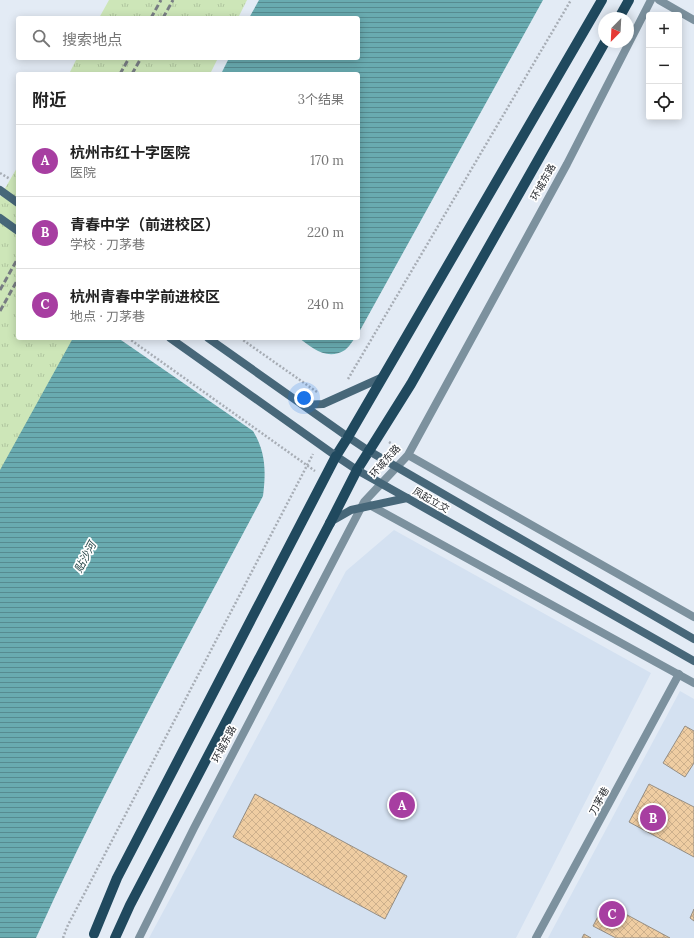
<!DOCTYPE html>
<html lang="zh">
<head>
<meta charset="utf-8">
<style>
	:root { --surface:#fff; --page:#f6f6f6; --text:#222; --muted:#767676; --line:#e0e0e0; --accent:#a73ea1 }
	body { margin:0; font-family:Lora,"Noto Sans SC",serif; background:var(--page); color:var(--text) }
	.controls { position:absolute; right:12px; top:12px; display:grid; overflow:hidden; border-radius:4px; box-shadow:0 2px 10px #0003 }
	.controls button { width:36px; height:36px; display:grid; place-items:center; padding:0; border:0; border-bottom:1px solid var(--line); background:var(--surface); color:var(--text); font:20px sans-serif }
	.compass { position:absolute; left:598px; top:12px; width:36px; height:36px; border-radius:50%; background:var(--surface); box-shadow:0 2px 10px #0003; rotate:204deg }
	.you { position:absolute; left:304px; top:398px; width:14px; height:14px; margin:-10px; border:3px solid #fff; border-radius:50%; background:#1a73e8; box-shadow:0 0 0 6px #1a73e833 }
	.badge { display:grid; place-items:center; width:26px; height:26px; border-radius:50%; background:var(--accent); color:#fff; font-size:13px; font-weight:700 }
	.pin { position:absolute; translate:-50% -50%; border:2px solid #fff; box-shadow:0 1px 4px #0006 }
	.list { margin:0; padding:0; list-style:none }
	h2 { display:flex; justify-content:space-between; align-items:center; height:52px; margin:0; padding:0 16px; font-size:17px }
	h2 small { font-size:13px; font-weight:400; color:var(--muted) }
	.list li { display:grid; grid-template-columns:26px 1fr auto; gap:12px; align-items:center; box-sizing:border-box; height:72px; padding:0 16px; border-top:1px solid var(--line) }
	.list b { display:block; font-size:15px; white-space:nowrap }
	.list p { margin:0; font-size:13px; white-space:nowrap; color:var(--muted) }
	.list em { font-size:13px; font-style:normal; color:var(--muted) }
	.icon { flex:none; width:22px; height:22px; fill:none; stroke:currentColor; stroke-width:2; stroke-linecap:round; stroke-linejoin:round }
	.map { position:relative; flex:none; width:694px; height:938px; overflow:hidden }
	.search { position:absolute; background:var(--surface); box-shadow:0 2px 10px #0003; left:16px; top:16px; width:344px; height:44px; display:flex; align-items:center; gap:10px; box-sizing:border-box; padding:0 14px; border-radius:4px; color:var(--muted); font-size:15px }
	.panel { position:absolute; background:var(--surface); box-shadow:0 2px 10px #0003; left:16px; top:72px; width:344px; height:268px; border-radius:4px }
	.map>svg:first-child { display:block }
</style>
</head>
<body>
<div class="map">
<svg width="694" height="938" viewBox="0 0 694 938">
	<defs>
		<pattern id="grass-tufts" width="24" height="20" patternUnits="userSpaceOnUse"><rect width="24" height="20" fill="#cde6b8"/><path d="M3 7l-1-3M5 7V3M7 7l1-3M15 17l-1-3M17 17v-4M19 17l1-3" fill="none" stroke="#b0c59e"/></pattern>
		<pattern id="water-rules" width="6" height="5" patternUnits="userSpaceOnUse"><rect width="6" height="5" fill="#69abb0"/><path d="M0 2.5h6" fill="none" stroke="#568b90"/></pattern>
		<pattern id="building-cross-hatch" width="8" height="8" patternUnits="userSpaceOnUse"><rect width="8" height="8" fill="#efcda2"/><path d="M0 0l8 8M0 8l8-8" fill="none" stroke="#cdb08c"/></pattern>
	</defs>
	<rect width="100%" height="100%" fill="#e3ebf5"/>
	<path fill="#d4e1f1" d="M 394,530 L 651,673 L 516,938 L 149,938 L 346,571 Z
		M 680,691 L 694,699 L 694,938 L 548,938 Z"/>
	<path fill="url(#grass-tufts)" d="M 109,0 L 247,0 L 238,18 L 99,18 Z
		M 77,58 L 218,58 L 210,74 L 69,74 Z
		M 18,166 L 18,338 L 79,338 L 0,496 L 0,197 Z"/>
	<path fill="url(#water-rules)" d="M 259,0 L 543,0 L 358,334 L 358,74 L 221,74 L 229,58 L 358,58 L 358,18 L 249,18 Z
		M 73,338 L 118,338 L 253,431 C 266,452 266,472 263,496 C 186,642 104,787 36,938 L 0,938 L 0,470 Z
		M 299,338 L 355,338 C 352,342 348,348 345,350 C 327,361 312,348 299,338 Z"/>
	<path fill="url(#building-cross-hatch)" stroke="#958e84" d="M 685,726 L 694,731 L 694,763 L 685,777 L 663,763 Z
		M 649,784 L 694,807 L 694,857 L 629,822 Z
		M 255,794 L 407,876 L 385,919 L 233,837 Z
		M 605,903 L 670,938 L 616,938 L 593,926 Z
		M 694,909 L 694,921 L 690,918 Z
		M 584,934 L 591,938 L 582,938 Z"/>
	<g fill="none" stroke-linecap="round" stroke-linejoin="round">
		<path stroke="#a7adb5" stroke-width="2.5" stroke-dasharray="2 2" stroke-linecap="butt" d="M 0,173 L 10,179
			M 128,338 L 315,471
			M 240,338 L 317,392
			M 348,379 L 571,0
			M 389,442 L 398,448
			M 63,938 L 67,927 L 313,454"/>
		<path stroke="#7c919e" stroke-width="8" d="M 659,0 L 694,20
			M 408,455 L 694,617
			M 366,503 L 694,683
			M 139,938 L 194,828 L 364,502 L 408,455 L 567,164 L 651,0"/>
		<path stroke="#7c919e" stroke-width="8" d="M 536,938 L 679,674"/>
		<path stroke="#476779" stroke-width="8" d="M 0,190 L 18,203
			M 0,218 L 18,231
			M 348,437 L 369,451
			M 336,456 L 357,470
			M 407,498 L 694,661"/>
		<path stroke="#20495e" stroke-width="10" d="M 619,18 L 629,0
			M 336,456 L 348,437
			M 357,470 L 369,451
			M 115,938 L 130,905 L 330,523"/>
		<path stroke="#787d83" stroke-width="3" stroke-dasharray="6 3" stroke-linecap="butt" d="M 151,18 L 161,0
			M 163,18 L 173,0
			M 120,74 L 129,58
			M 132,74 L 141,58
			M 0,290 L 18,258
			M 0,311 L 18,279"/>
		<path stroke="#476779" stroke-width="8" d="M 170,338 L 336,456
			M 208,338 L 348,437
			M 303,405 L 323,404 L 383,377
			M 369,451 L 694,639
			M 357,470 L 407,498
			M 330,522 L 351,510 L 407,498"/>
		<path stroke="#20495e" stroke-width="10" d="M 348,437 L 602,0
			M 369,451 L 411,384 L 605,42
			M 330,523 L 357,470
			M 94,934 L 117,878 L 336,456"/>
	</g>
	<g text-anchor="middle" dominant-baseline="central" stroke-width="3.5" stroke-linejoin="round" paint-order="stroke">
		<g font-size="10" fill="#292c30" stroke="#fff">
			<text transform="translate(543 182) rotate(-61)">环城东路</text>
			<text transform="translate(385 461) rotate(-48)">环城东路</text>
			<text transform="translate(431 500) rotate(30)">凤起立交</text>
			<text transform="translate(224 744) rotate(-62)">环城东路</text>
			<text transform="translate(599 801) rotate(-62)">刀茅巷</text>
		</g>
		<g font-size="11" font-style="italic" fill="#193b3d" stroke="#fff">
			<text transform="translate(85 557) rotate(-62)">贴沙河</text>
		</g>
	</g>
</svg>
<div class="controls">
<button>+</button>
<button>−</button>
<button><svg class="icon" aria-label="locate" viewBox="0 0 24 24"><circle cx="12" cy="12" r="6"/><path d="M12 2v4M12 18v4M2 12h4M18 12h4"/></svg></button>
</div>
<svg class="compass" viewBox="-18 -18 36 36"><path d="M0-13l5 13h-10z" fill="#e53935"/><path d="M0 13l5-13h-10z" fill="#767676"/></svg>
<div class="you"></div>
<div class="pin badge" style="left:402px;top:805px">A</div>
<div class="pin badge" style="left:653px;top:818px">B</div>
<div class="pin badge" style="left:612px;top:914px">C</div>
<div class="search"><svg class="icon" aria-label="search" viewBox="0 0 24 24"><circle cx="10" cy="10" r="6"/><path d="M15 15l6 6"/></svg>搜索地点</div>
<section class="panel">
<h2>附近<small>3个结果</small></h2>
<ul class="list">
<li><span class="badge">A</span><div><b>杭州市红十字医院</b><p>医院</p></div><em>170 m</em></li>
<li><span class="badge">B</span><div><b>青春中学（前进校区）</b><p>学校 · 刀茅巷</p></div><em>220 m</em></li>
<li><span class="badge">C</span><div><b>杭州青春中学前进校区</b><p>地点 · 刀茅巷</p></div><em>240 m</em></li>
</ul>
</section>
</div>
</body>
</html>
